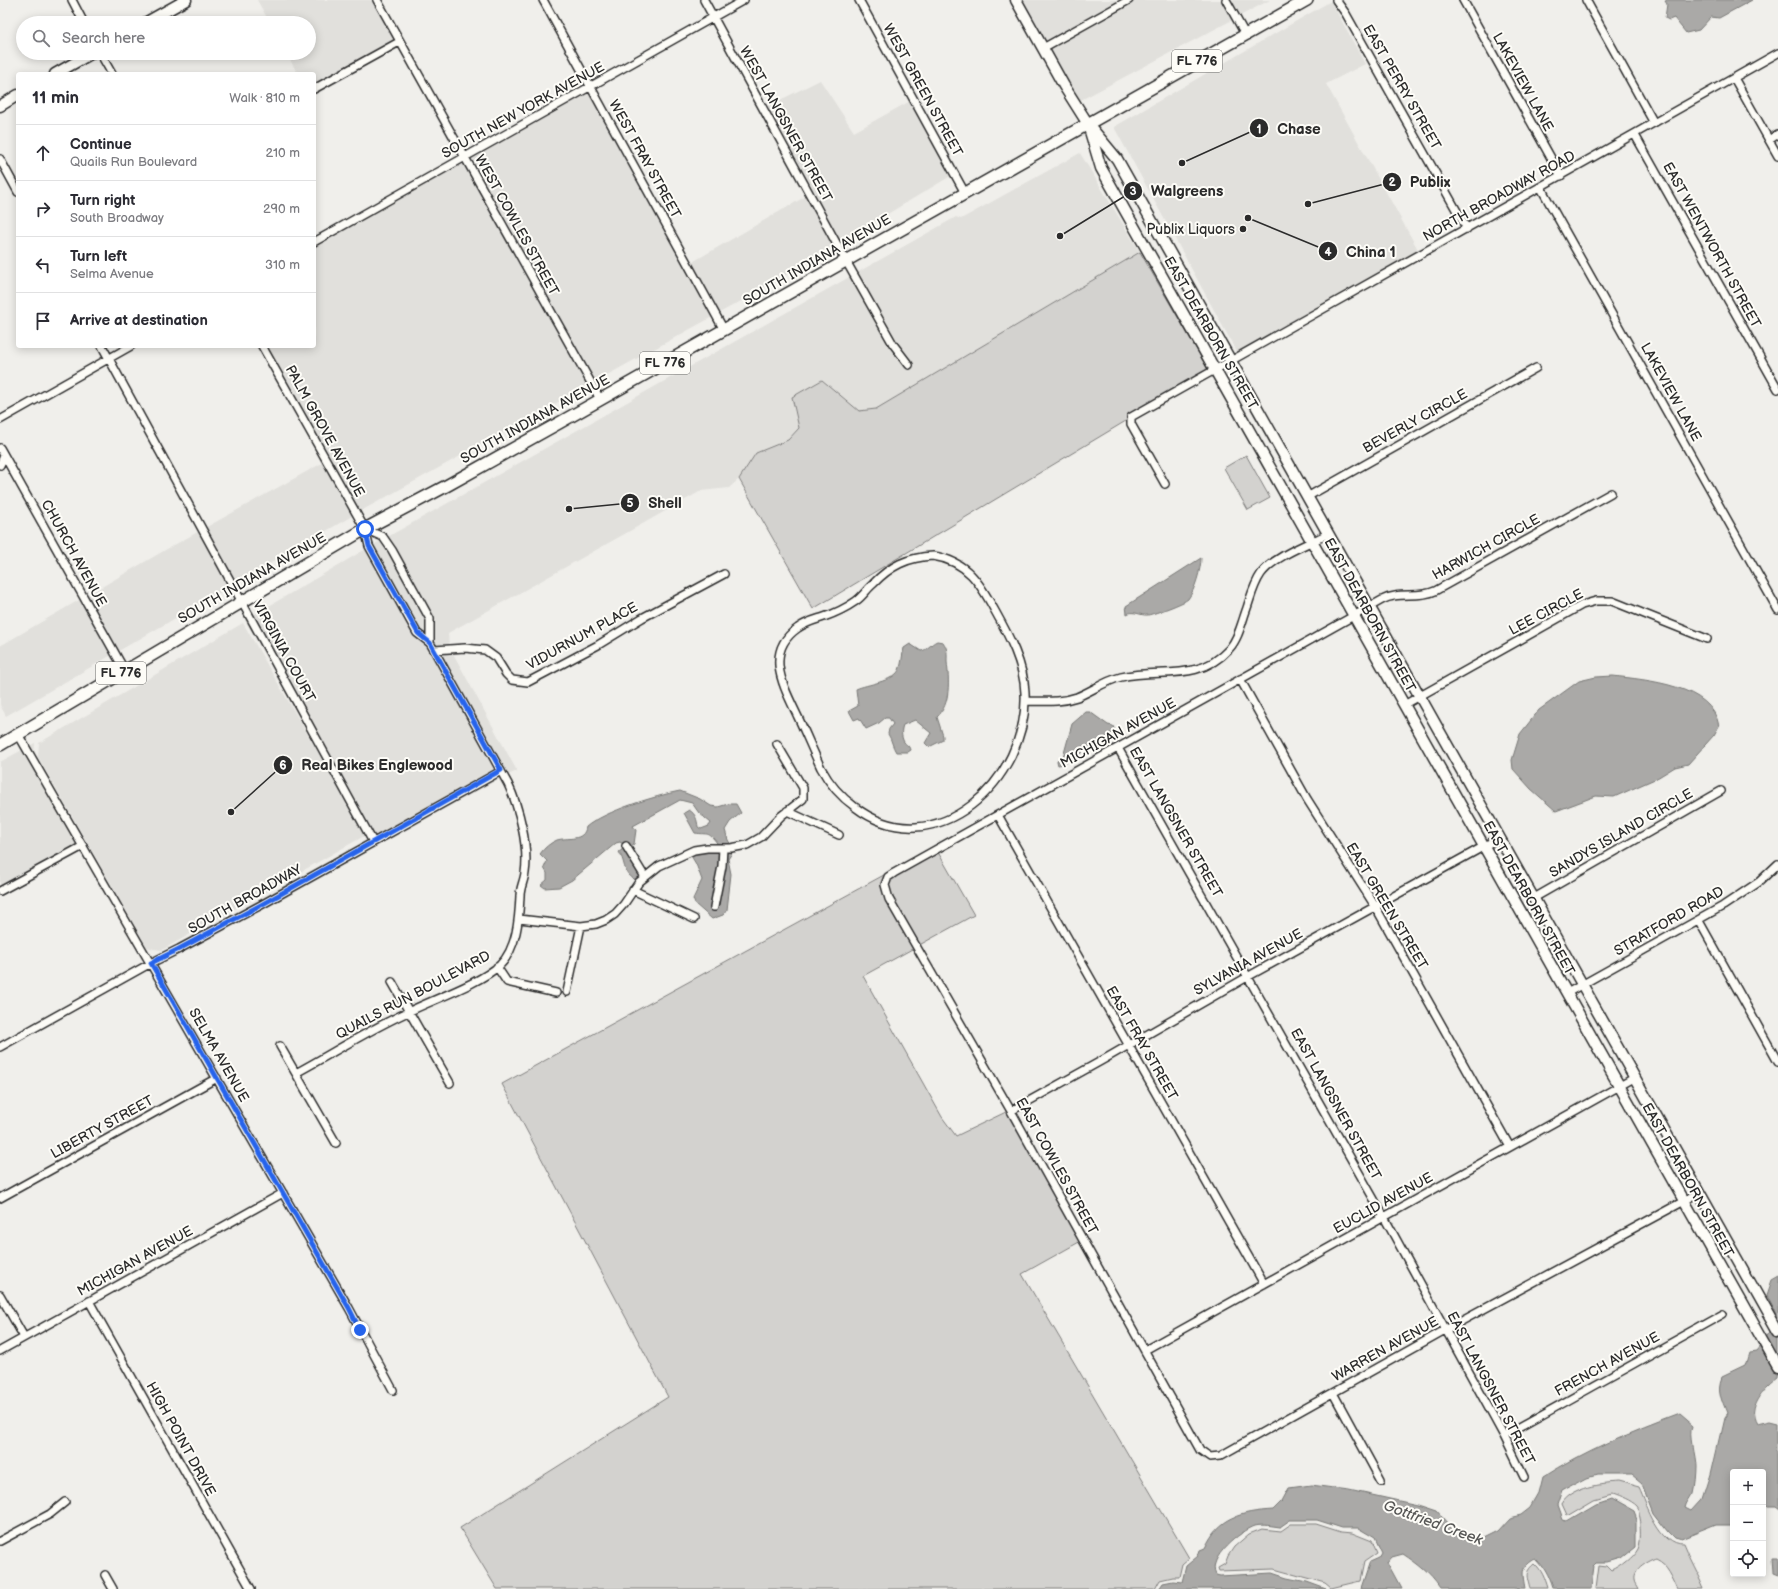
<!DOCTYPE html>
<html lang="en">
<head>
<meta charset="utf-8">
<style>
	:root { --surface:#fff; --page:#f7f7f7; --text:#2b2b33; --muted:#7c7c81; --line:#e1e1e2 }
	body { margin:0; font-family:"Balsamiq Sans",sans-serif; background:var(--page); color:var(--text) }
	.controls { position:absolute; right:12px; bottom:12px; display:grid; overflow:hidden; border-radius:4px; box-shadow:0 2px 10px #0003 }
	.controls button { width:36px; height:36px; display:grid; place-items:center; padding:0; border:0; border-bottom:1px solid var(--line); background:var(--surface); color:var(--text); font:20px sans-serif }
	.stop { position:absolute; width:12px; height:12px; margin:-9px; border:3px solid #2563eb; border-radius:50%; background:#fff }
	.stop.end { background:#2563eb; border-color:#fff; box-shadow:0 1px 4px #0008 }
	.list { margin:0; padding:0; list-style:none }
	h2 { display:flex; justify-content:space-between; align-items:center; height:52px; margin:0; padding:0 16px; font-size:17px }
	h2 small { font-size:13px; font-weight:400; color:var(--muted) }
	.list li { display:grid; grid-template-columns:26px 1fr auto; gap:12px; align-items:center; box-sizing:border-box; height:56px; padding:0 16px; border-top:1px solid var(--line) }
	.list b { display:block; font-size:15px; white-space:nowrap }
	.list p { margin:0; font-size:13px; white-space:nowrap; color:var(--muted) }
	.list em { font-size:13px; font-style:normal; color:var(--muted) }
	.icon { flex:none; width:22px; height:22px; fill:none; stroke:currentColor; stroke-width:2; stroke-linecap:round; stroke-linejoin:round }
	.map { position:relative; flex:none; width:1778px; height:1589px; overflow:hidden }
	.search { position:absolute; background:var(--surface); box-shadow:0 2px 10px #0003; left:16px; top:16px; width:300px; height:44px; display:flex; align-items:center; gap:10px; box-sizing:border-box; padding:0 14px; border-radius:22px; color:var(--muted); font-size:15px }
	.panel { position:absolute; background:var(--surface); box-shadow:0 2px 10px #0003; left:16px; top:72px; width:300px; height:276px; border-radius:4px }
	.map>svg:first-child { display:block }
</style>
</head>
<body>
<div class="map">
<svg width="1778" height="1589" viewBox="0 0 1778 1589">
	<rect width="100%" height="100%" fill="#f0efeb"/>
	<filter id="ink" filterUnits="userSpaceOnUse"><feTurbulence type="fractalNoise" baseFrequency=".025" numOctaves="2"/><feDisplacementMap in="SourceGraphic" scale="8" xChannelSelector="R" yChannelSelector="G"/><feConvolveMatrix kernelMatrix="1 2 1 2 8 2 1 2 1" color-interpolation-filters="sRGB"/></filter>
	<g filter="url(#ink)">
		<path fill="#e1e0dc" d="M 257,0 L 378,0 L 403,40 L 314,93 L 314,74 L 298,74 L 286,53 L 309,53 L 309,23 L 270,23 Z
			M 1022,0 L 1270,0 L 1079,101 Z
			M 1331,1 L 1365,64 L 1326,84 L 1421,255 L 1281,328 L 1238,354 L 1114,127 Z
			M 820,80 L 854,132 L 912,100 L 954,174 L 761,290 L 359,512 L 6,716 L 0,705 L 0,646 L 167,549 L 324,462 L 259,346 L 314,346 L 314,246 L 592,89 L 689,264 L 808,195 L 760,110 Z
			M 1080,153 L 1140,252 L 876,409 L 859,411 L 822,380 L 792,397 L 799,428 L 788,440 L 756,453 L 739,479 L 729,488 L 701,491 L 448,633 L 449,646 L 517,771 L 495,781 L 166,962 L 161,954 L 368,839 L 370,833 L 245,620 L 359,553 L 956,217 L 961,219 Z
			M 243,623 L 366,835 L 162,950 L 154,949 L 147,947 L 38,757 L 39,743 Z
			M 35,743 L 34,757 L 85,848 L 0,897 L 0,762 Z"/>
		<path fill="#d3d2cf" stroke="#7f7e7d" d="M 1140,252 L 1209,371 L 813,609 L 739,479 L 756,453 L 788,440 L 799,428 L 792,397 L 822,380 L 859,411 L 876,409 Z
			M 1246,455 L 1270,498 L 1248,510 L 1224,468 Z
			M 935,847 L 974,915 L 863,976 L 942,1117 L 956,1136 L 1008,1111 L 1081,1241 L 1022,1274 L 1189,1558 L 1182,1564 L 1179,1577 L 1173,1577 L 1160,1580 L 1155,1589 L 497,1589 L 460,1528 L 668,1397 L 502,1084 Z
			M 1617,1482 L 1639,1488 C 1647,1505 1659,1545 1683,1544 C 1689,1560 1698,1574 1704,1589 L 1680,1589 C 1674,1577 1670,1564 1657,1558 C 1650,1560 1632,1570 1634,1580 C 1634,1583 1637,1586 1638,1589 L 1595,1589 L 1598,1566 L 1606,1567 L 1611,1572 C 1619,1569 1635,1556 1639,1548 C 1643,1541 1642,1514 1636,1508 C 1630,1502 1619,1498 1611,1495 L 1593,1500 L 1566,1516 L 1561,1505 C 1570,1488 1599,1483 1617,1482 Z
			M 1291,1524 L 1316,1524 L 1341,1532 L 1352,1533 L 1372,1541 L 1377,1553 L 1364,1562 L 1360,1581 L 1331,1588 L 1325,1583 L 1274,1569 L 1219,1571 L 1218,1568 L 1225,1564 L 1228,1556 L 1234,1547 L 1249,1534 L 1262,1529 L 1281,1531 Z
			M 1534,1563 C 1542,1570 1545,1579 1548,1589 L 1530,1589 C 1528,1577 1523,1572 1534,1563 Z"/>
		<path fill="#aaa9a7" stroke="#777775" d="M 1668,0 L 1752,0 L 1719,18 L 1711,17 L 1699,30 L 1686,33 L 1674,18 L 1669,20 L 1665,18 L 1667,4 L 1665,1 Z
			M 1201,558 C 1201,569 1195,590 1188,599 C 1184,603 1154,614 1148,615 C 1141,616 1133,610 1127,614 L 1126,606 Z
			M 937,641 L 943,642 C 948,649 947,653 947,662 C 949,680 951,704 937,717 L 943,736 L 943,740 L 929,747 L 925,743 L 931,733 L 915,720 L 903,725 C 901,730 901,737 904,742 C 906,745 909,745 910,750 L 907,752 L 896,752 C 892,746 892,740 888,734 L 889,729 L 893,724 L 889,718 L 885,718 L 879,723 L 866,729 L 859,718 L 854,720 L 849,711 L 858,706 L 856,689 C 867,684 893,682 899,670 C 902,664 902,655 904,648 L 910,644 L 921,651 C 928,650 930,644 937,641 Z
			M 1613,676 C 1647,680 1712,685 1719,726 L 1714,735 L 1688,764 L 1675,767 L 1657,778 L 1614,797 L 1596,796 L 1556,811 L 1531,789 L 1513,769 L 1512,760 L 1520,734 L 1539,710 L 1579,681 L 1596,677 Z
			M 1086,712 L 1090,712 L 1108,725 L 1113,726 L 1115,731 L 1064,764 L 1058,765 L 1057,761 L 1063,757 L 1072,724 Z
			M 680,791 L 700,799 L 711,806 L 718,807 L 728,804 L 736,804 L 741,813 L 730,822 L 725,830 L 728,840 L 734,850 L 728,859 L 731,874 L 727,910 L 723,915 L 712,919 L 695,904 L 693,899 L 702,880 L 696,864 L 690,854 L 716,848 L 717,843 C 708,831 708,835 695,833 L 684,813 L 689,810 C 696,814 697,820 698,827 L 701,829 L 709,826 L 711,823 L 699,813 L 692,803 L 680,800 L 633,826 L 636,830 L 634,844 L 628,848 L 644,873 L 638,881 C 621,873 627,865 619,852 L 622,850 L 623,844 L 620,842 L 616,843 L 572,880 L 559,887 L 545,888 L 541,885 L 547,880 L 547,873 L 544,868 L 547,861 L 540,854 C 544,848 550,843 557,840 C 567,837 584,842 586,827 C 605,811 655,796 680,791 Z
			M 1778,1277 L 1778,1319 L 1766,1296 L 1771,1281 Z
			M 1778,1321 L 1778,1377 C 1764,1388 1746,1408 1757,1426 L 1770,1423 L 1778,1425 L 1778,1510 L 1774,1507 L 1767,1507 L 1763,1509 L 1763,1472 L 1733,1472 L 1733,1525 L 1730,1526 L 1716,1526 L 1681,1540 L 1674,1538 L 1668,1532 L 1653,1513 L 1642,1484 L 1630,1474 L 1598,1474 L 1588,1477 L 1562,1491 L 1557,1506 L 1562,1520 L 1566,1521 L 1595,1504 L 1610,1499 L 1633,1512 L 1636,1520 L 1636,1546 L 1620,1559 L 1606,1563 L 1596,1563 L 1593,1566 L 1590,1589 L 1553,1589 C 1549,1576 1544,1567 1535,1558 C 1519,1567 1523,1574 1525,1589 L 1441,1589 C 1431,1574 1418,1564 1403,1554 L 1392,1557 L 1387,1563 L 1401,1589 L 1361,1589 L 1370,1562 L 1379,1558 L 1382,1553 L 1375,1538 L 1358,1528 L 1342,1528 L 1317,1520 L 1290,1520 L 1280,1527 C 1272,1526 1263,1524 1255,1526 C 1241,1531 1206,1558 1216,1575 L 1220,1576 L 1272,1573 L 1287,1578 L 1307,1582 L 1326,1589 L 1159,1589 L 1163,1583 L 1173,1581 L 1182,1582 L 1186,1566 L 1198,1556 L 1200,1550 L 1205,1548 C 1219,1517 1241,1512 1273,1510 L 1282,1501 L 1289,1488 L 1311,1485 L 1349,1490 L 1422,1506 L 1437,1511 L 1453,1530 L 1466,1540 L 1479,1540 L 1497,1531 L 1509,1518 L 1521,1515 L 1530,1508 L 1538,1494 L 1542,1478 C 1585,1450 1632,1431 1680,1413 L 1694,1425 C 1690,1435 1697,1453 1697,1465 C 1697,1474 1696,1485 1694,1493 C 1692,1498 1688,1501 1687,1507 L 1693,1510 L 1703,1499 L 1711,1474 L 1724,1418 L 1727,1414 C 1722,1401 1716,1390 1722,1376 L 1745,1365 L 1749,1352 L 1756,1351 L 1776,1326 Z
			M 1772,1560 L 1778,1560 L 1778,1576 L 1773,1574 Z"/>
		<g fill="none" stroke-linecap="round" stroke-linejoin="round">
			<defs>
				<path id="street" d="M 72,0 L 84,23
					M 377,0 L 600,399
					M 543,0 L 724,330
					M 704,0 L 846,261 L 893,344 L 909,365
					M 859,0 L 965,193
					M 1226,0 L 1245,34
					M 1336,0 L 1346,14 L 1467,229
					M 1463,0 L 1561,176
					M 1586,0 L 1654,123
					M 1043,48 L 1129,0
					M 100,53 L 112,74
					M 1734,78 L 1778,156
					M 314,89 L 399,42
					M 1635,135 L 1778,389
					M 1769,140 L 1778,134
					M 0,159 L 18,192
					M 1541,188 L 1778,610
					M 314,242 L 744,0
					M 102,346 L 373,842
					M 262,346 L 365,529 L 369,546 L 417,633 L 430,643 L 434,650 L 508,784 C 519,807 529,847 525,873 C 524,881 520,888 520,896 C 519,919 517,948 500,965 C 479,984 434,999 408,1012 C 370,1029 333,1053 296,1073
					M 0,420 L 131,346
					M 0,448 L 125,671
					M 0,465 L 4,456
					M 1165,484 L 1131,424 L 1131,417 L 1778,53
					M 1611,493 L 1435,591 C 1418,599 1398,591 1382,600 L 894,873 L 888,877 L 885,885 L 889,899 L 1011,1111 L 1200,1450 L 1210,1457 L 1220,1456 L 1445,1330 L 1699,1193
					M 1307,497 L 1536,368
					M 365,529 L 383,537 L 392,550 L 430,619 L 430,643
					M 933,556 C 967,561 980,583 995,611 C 1009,636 1024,664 1025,693 C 1029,779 935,868 855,807 C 841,797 829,783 821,768 C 813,751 806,734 798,717 C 784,687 763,652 798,628 C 806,622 815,620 824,617 C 836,613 846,608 856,601 C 863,596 867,589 873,584 C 890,566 908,557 933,556 Z
					M 434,650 L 465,648 L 485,650 L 496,658 L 506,674 L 512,680 L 528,682 L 598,645 L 642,618 L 724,574
					M 1240,679 L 1307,799 L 1375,906 L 1510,1147
					M 1025,701 C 1043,701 1060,703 1077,697 C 1092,691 1105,681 1121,677 C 1160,668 1198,683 1229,649 C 1239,638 1242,621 1247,608 C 1251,596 1254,584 1261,574 C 1274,556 1308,544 1328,534
					M 1404,705 L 1582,605 L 1596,601 L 1612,601 L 1707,639
					M 18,734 L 349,1308 L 393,1390
					M 1118,748 L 1384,1217 L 1504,1436 L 1524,1477
					M 787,811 L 839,835
					M 998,815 L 1264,1284
					M 626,846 L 645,877
					M 633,890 L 694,919
					M 0,891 L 83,846
					M 1534,898 L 1721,791
					M 714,907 L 722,866 L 723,848
					M 519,919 L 581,926 L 596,924 L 606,920 L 615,914 L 624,904 L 639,882 L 659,866 L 694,850 L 707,848 L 731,848 L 747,845 L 761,837 L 781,816 L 803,799 L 803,788 L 777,744
					M 1699,921 L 1778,1062
					M 497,967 L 507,982 L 556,993
					M 392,982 L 450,1083
					M 567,992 L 581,926
					M 1567,993 L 1723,906 L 1759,882 L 1778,864
					M 280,1046 L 336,1143
					M 0,1047 L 151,963 L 179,949 L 261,905 L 501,771
					M 1011,1111 L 1101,1061 L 1249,976 L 1499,838
					M 0,1198 L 217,1078
					M 0,1295 L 24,1337
					M 89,1301 L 251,1589
					M 1145,1350 L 1634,1078
					M 0,1351 L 283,1193
					M 1333,1393 L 1381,1481
					M 1504,1436 L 1723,1314
					M 0,1541 L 50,1514 L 65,1502
					M 105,1575 L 113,1589"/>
				<path id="secondary" d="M 1016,0 L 1064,86 L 1088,124 L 1117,159 L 1778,1332
					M 145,23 L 186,0
					M 55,74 L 92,53
					M 0,106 L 18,95
					M 1089,128 L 1101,168 L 1778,1367"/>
				<path id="primary" d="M 0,745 L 365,529 L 448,485 L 559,423 L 1307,0"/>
			</defs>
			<use href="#street" stroke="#2b2b2b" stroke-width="10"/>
			<use href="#secondary" stroke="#2b2b2b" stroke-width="13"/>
			<use href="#primary" stroke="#2b2b2b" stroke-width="14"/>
			<use href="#street" stroke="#fdfcf7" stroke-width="7"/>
			<use href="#secondary" stroke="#fdfcf7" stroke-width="10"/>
			<use href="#primary" stroke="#fdfcf7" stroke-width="11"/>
		</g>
	</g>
	<g fill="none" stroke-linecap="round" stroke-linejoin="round" filter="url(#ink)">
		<path stroke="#2563eb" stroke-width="5" d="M 360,1330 L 349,1308 L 151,963 L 179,949 L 261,905 L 501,770 L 430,643 L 418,633 L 369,546 L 365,529"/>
	</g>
	<circle fill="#2b2b2b" stroke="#fdfcf7" stroke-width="1.5" cx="1243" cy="229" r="4"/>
	<g text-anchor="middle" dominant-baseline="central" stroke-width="4" stroke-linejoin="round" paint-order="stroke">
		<g fill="#fdfcf7" stroke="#6a6a68" stroke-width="1">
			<rect x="1172" y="50" width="50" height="22" rx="3"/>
			<rect x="640" y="352" width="50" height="22" rx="3"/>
			<rect x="96" y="662" width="50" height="22" rx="3"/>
		</g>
		<g font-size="13" font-weight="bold" fill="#2b2b2b">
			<text x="1197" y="61">FL 776</text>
			<text x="665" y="363">FL 776</text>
			<text x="121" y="673">FL 776</text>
		</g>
		<g font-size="14" fill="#2b2b2b" stroke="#fdfcf7">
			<text transform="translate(1523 82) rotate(61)">LAKEVIEW LANE</text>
			<text transform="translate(1402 87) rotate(60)">EAST PERRY STREET</text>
			<text transform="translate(923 90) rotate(61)">WEST GREEN STREET</text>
			<text transform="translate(523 110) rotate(-29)">SOUTH NEW YORK AVENUE</text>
			<text transform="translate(786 124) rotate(61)">WEST LANGSNER STREET</text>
			<text transform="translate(645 159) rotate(61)">WEST FRAY STREET</text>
			<text transform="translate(1499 196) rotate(-29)">NORTH BROADWAY ROAD</text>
			<text transform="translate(517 225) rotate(61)">WEST COWLES STREET</text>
			<text transform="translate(1712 245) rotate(61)">EAST WENTWORTH STREET</text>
			<text transform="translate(817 260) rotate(-30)">SOUTH INDIANA AVENUE</text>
			<text transform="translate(1211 333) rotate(60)">EAST DEARBORN STREET</text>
			<text transform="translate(1671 392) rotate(61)">LAKEVIEW LANE</text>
			<text transform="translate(535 419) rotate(-29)">SOUTH INDIANA AVENUE</text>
			<text transform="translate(1415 421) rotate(-29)">BEVERLY CIRCLE</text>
			<text transform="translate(325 431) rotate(61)">PALM GROVE AVENUE</text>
			<text transform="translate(1486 547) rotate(-29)">HARWICH CIRCLE</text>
			<text transform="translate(74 553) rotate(61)">CHURCH AVENUE</text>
			<text transform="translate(252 578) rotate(-30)">SOUTH INDIANA AVENUE</text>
			<text transform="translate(1546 612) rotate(-28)">LEE CIRCLE</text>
			<text transform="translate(1370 615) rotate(61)">EAST DEARBORN STREET</text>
			<text transform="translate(582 636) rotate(-29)">VIDURNUM PLACE</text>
			<text transform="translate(284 651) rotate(61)">VIRGINIA COURT</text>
			<text transform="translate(1118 733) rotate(-29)">MICHIGAN AVENUE</text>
			<text transform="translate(1176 822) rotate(60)">EAST LANGSNER STREET</text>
			<text transform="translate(1621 833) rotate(-30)">SANDYS ISLAND CIRCLE</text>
			<text transform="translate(1529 898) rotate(61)">EAST DEARBORN STREET</text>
			<text transform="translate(245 899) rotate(-29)">SOUTH BROADWAY</text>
			<text transform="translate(1387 906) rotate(59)">EAST GREEN STREET</text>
			<text transform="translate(1669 921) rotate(-30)">STRATFORD ROAD</text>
			<text transform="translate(1248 962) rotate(-29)">SYLVANIA AVENUE</text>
			<text transform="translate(413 995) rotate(-28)">QUAILS RUN BOULEVARD</text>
			<text transform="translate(1142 1043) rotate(60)">EAST FRAY STREET</text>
			<text transform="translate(219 1055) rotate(60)">SELMA AVENUE</text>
			<text transform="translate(1336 1104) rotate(61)">EAST LANGSNER STREET</text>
			<text transform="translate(102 1127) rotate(-29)">LIBERTY STREET</text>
			<text transform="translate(1057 1166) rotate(61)">EAST COWLES STREET</text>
			<text transform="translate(1688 1180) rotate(61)">EAST DEARBORN STREET</text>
			<text transform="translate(1383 1203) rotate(-29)">EUCLID AVENUE</text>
			<text transform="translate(135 1261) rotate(-29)">MICHIGAN AVENUE</text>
			<text transform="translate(1385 1349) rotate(-29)">WARREN AVENUE</text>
			<text transform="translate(1607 1364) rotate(-29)">FRENCH AVENUE</text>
			<text transform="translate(1491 1388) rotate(62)">EAST LANGSNER STREET</text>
			<text transform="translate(181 1439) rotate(61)">HIGH POINT DRIVE</text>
		</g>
		<g font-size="14" fill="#2b2b2b" stroke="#fdfcf7" text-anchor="end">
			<text x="1235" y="229">Publix Liquors</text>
		</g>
		<g font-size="15" font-style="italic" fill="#575756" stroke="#fdfcf7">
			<text transform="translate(1433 1523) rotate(20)">Gottfried Creek</text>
		</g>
	</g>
	<path fill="none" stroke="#2b2b2b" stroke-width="1.5" d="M1182 163L1259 128M1308 204L1392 182M1060 236L1133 191M1248 218L1328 251M569 509L630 503M231 812L283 765"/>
	<g fill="#2b2b2b" stroke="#fdfcf7" stroke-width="1.5">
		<circle cx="1182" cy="163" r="4"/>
		<circle cx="1308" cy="204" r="4"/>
		<circle cx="1060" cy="236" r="4"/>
		<circle cx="1248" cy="218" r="4"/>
		<circle cx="569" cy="509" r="4"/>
		<circle cx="231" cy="812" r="4"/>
		<circle cx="1259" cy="128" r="10"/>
		<circle cx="1392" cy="182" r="10"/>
		<circle cx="1133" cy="191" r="10"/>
		<circle cx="1328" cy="251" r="10"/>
		<circle cx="630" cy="503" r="10"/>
		<circle cx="283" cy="765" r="10"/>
	</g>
	<g font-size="12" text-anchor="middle" font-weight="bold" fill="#fff">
		<text x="1259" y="133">1</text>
		<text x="1392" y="186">2</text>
		<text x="1133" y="195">3</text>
		<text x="1328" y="256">4</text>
		<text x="630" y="507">5</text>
		<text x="283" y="769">6</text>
	</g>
	<g font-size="15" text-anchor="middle" font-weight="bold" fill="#2b2b2b" stroke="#fdfcf7" stroke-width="4" stroke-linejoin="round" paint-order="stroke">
		<text x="1299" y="134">Chase</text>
		<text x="1430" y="187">Publix</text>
		<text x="1187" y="196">Walgreens</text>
		<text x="1371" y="257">China 1</text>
		<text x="665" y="508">Shell</text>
		<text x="377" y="770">Real Bikes Englewood</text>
	</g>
</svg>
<div class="controls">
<button>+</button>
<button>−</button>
<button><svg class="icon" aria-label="locate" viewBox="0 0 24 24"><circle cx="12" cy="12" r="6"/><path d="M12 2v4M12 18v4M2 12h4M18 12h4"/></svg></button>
</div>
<div class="stop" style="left:365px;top:529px"></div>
<div class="stop end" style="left:360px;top:1330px"></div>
<div class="search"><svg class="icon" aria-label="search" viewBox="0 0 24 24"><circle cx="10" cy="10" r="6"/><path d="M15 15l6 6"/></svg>Search here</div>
<section class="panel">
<h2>11 min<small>Walk · 810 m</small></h2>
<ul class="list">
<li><svg class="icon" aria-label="ahead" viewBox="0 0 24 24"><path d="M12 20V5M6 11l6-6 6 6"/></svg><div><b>Continue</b><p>Quails Run Boulevard</p></div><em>210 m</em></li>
<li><svg class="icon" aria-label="right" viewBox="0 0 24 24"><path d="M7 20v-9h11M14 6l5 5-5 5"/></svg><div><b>Turn right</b><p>South Broadway</p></div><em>290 m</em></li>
<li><svg class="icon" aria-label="left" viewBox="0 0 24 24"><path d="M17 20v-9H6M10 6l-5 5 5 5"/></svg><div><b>Turn left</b><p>Selma Avenue</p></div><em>310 m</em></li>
<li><svg class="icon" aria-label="arrive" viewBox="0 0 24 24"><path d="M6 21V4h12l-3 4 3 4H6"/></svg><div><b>Arrive at destination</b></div></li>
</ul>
</section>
</div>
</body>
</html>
